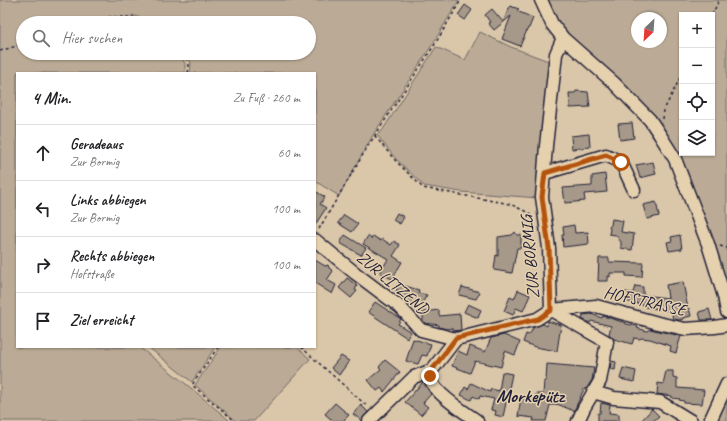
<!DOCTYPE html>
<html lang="de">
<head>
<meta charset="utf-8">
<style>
	:root { --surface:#fff; --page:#f2f2f2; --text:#202124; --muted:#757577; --line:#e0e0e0 }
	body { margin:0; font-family:Caveat,sans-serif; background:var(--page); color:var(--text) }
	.controls { position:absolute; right:12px; top:12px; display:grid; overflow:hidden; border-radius:0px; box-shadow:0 1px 3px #0004 }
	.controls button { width:36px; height:36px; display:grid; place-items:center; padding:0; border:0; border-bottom:1px solid var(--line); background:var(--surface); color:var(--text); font:20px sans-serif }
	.compass { position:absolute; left:631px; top:12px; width:36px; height:36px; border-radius:50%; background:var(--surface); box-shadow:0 1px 3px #0004; rotate:205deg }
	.stop { position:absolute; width:12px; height:12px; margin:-9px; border:3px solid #b45309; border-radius:50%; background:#fff }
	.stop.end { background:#b45309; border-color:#fff; box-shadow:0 1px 4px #0008 }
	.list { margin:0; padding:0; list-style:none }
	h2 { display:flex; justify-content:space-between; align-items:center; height:52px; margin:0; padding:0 16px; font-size:17px }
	h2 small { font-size:13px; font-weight:400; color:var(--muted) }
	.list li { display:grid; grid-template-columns:26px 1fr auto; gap:12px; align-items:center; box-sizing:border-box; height:56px; padding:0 16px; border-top:1px solid var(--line) }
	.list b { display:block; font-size:15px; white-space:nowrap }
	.list p { margin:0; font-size:13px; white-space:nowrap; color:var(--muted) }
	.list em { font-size:13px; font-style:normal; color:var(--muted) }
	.icon { flex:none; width:22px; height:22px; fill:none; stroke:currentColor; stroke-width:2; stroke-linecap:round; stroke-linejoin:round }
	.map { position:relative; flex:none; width:727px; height:421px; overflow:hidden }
	.search { position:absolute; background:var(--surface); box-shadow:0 1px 3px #0004; left:16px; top:16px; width:300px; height:44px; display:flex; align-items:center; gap:10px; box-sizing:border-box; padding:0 14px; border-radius:22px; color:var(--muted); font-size:15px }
	.panel { position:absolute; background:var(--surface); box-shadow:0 1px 3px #0004; left:16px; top:72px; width:300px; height:276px; border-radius:0px }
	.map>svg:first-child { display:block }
</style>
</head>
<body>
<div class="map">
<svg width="727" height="421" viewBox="0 0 727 421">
	<rect width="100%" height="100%" fill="#dac6a8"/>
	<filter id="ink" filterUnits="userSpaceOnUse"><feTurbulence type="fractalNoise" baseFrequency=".025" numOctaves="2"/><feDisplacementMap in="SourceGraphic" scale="8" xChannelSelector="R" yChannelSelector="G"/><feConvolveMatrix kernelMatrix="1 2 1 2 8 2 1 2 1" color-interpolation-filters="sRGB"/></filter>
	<g filter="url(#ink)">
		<path fill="#bbab96" stroke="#6e6668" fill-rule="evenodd" d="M 0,0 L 459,0 L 432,45 L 373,135 L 339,196 L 315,181 L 315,73 L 190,73 L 191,63 L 186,53 L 309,53 L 309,23 L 155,23 L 132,15 L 133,20 L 142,23 L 23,23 L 23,53 L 180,53 L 185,64 L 185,73 L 17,73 L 17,347 L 139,347 L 191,388 L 230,421 L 0,421 Z
			M 547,0 L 727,0 L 727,286 L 676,150 L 565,33 L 555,20 ZM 682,15 L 712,15 L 712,153 L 682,153 ZM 637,18 L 661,18 L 661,42 L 637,42 Z
			M 480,32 L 511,47 L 551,62 L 538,198 L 461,192 L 424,186 L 395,158 L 377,135 L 382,131 L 436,47 L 465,60 Z
			M 148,347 L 215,347 L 192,382 Z
			M 221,347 L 297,347 L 310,359 L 254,421 L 236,421 L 195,385 Z
			M 727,400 L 727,421 L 717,421 Z"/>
		<path fill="#a6998a" stroke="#22223b" d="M 465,5 L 472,10 L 465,20 L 458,15 Z
			M 510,6 L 519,9 L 517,11 L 533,18 L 529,28 L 528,28 L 520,46 L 502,39 L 511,16 L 494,30 L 488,23 L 490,22 L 485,15 L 492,9 L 503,22 Z
			M 576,91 L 588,92 L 590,107 L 570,108 L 569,93 L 575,93 Z
			M 632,123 L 634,138 L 620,140 L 618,124 Z
			M 589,134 L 590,147 L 572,149 L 571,136 Z
			M 653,162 L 656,174 L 640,178 L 636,165 Z
			M 605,174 L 607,192 L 584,194 L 585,201 L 565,203 L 563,188 L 592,186 L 592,176 Z
			M 315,191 L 325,197 L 320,204 L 326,208 L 315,225 Z
			M 656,202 L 659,216 L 647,219 L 643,205 Z
			M 397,213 L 404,217 L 400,224 L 393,220 Z
			M 344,215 L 358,224 L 352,232 L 338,223 Z
			M 612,219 L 623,221 L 621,232 L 634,234 L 632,250 L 621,248 L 621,242 L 616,235 L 609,234 L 610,229 L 609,227 L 611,225 Z
			M 574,225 L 575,233 L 588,232 L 589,244 L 563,247 L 562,235 L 564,235 L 563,227 Z
			M 515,232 L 517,235 L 521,235 L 521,248 L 517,248 L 512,273 L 494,270 L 496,255 L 498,256 L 498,237 L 512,235 Z
			M 345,235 L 366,248 L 361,255 L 340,243 Z
			M 680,235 L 682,249 L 669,251 L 667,242 L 672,241 L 671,237 Z
			M 368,236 L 371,239 L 373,236 L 381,241 L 382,239 L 391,245 L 394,241 L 400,245 L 393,256 L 402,262 L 392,279 L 380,273 L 388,259 L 363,244 Z
			M 599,258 L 609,258 L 609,262 L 643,263 L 642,277 L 626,276 L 626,273 L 610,273 L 610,277 L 608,276 L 608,281 L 598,281 Z
			M 315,260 L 325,266 L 328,265 L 329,268 L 333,271 L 327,280 L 336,285 L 332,294 L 315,283 Z
			M 347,278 L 357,286 L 355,290 L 357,291 L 351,298 L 339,288 Z
			M 683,282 L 688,309 L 689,308 L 691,316 L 683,318 L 683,319 L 679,320 L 673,319 L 672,315 L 677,312 L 645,307 L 645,305 L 624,301 L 625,292 L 633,293 L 635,286 L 643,287 L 643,295 L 668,298 L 666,285 Z
			M 398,284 L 419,290 L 418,293 L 427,295 L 419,308 L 408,305 L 396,294 Z
			M 462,287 L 480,292 L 476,299 L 459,295 Z
			M 518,290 L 530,295 L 523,311 L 516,308 L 513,315 L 504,311 L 510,297 L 514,299 Z
			M 375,302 L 401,319 L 398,324 L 411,332 L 407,338 L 368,312 Z
			M 468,304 L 481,310 L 478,318 L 464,312 Z
			M 709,309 L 712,320 L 701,320 L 699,312 Z
			M 439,310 L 439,316 L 460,314 L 461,330 L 453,331 L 453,328 L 447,329 L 439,327 L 439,325 L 425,323 L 423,321 L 423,312 Z
			M 591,314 L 602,318 L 603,316 L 626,323 L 626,324 L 638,326 L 637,328 L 647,331 L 650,329 L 681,336 L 676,353 L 670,351 L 671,346 L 650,339 L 641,338 L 640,339 L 634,338 L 632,344 L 614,339 L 609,334 L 611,326 L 591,321 L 590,323 L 582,319 L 583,315 Z
			M 548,321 L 561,325 L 557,351 L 535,347 L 523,342 L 526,334 L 529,335 L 534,327 L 543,324 L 547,326 Z
			M 504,335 L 520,342 L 515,355 L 505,351 L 501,367 L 475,361 L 470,373 L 452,366 L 458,351 L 467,355 L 470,346 L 485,352 L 491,338 Z
			M 413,339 L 431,344 L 427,356 L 422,355 L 418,364 L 406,361 Z
			M 341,356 L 349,361 L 339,375 L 331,368 Z
			M 385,360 L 400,372 L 384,392 L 381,388 L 377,391 L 368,380 L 381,369 L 379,367 Z
			M 611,361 L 616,362 L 615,370 L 610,369 Z
			M 547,364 L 594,368 L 592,380 L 586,389 L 584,389 L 574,411 L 557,404 L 556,405 L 550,405 L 546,421 L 533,421 L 534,418 L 518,416 L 521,398 L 536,401 L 536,394 L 543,394 L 544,381 L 546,381 Z
			M 623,368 L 636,371 L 634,382 L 620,379 Z
			M 666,371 L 673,371 L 673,377 L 677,378 L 677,388 L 704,390 L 702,404 L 684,403 L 684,401 L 679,400 L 680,399 L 672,398 L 672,396 L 657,394 L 658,383 L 663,384 Z
			M 502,372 L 512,374 L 503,417 L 495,415 L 496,411 L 491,410 L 494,399 L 480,396 L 479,399 L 473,396 L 471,400 L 461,395 L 465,387 L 468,389 L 471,383 L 490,392 L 491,389 L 499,391 Z
			M 424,381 L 431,394 L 423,403 L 428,407 L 421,415 L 405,402 Z
			M 335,403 L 349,415 L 343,421 L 333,421 L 325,414 Z
			M 601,403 L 610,405 L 609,413 L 619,414 L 619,421 L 598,421 L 598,413 L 600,413 Z
			M 361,405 L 368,412 L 364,416 L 362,421 L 353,414 Z
			M 652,409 L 659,416 L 653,421 L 641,421 Z"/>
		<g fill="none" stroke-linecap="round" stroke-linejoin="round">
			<defs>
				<path id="minor" d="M 541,0 L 552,24 L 563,38 L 614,83 L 650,120 L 660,135 L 675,159 L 708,244 L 724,296 L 727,312
					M 563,38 L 556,54 L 546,146 L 542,197 L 549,248 L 551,310 L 607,342 L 600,381 L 584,408 L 578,421
					M 545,173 L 606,155 L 621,162 L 634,190
					M 315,240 L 355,273 L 400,307 L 421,330 L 456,339
					M 593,392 L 614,398 L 660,402 L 691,421
					M 369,421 L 414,377 L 432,370
					M 477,421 C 466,413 430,391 430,376 C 430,375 432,371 432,370 L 456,339 L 537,319 L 551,310 L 596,306 L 658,323 L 685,329 L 715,327 L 727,325
					M 710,421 L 727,384"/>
			</defs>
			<use href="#minor" stroke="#22223b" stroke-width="15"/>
			<path stroke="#22223b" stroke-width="1.5" stroke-dasharray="3 3" stroke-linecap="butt" d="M 712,15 L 719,0
				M 85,23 L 108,17 L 132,17 L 151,23
				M 0,51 L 23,44
				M 184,53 L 189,65 L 188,73
				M 663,119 L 664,110 L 682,74
				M 375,136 L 393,158 L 423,188 L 510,204 L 529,213 L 534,223
				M 319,229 L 368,146 L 435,44 L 461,0
				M 720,246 L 727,248
				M 218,347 L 192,385 L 235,421
				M 301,347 L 368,407"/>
			<use href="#minor" stroke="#e6d1af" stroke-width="12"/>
		</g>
	</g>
	<g fill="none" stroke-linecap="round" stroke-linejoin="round" filter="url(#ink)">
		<path stroke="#b45309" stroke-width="5" d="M 430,376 L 432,370 L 456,338 L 538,319 L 551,310 L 549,248 L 542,197 L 545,173 L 606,155 L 621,162"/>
	</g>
	<g text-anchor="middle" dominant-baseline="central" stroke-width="3" stroke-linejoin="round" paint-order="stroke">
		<g font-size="17" fill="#22223b" stroke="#e6d1af">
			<text transform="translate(530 257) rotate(-95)">ZUR BORMIG</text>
			<text transform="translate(393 283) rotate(40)">ZUR LITZEND</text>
			<text transform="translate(645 301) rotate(13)">HOFSTRASSE</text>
		</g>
		<g font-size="19" font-weight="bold" fill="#22223b" stroke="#e6d1af">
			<text x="530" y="396">Morkepütz</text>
		</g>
	</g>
</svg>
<div class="controls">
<button>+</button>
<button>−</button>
<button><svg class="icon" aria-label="locate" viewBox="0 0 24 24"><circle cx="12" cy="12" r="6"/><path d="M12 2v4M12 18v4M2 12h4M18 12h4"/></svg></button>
<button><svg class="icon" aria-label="layers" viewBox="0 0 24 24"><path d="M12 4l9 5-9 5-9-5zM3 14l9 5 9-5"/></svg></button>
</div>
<svg class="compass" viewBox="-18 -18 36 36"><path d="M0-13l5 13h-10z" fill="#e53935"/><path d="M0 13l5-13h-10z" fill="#757577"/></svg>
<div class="stop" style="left:621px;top:162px"></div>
<div class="stop end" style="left:430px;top:376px"></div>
<div class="search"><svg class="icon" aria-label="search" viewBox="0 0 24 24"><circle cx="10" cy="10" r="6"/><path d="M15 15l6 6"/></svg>Hier suchen</div>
<section class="panel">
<h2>4 Min.<small>Zu Fuß · 260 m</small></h2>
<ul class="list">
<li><svg class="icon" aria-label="ahead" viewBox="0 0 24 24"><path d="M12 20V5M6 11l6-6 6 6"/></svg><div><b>Geradeaus</b><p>Zur Bormig</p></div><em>60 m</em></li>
<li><svg class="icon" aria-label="left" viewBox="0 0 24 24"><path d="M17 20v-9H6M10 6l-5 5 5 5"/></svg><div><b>Links abbiegen</b><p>Zur Bormig</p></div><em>100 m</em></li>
<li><svg class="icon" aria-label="right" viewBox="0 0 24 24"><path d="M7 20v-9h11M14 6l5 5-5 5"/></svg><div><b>Rechts abbiegen</b><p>Hofstraße</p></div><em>100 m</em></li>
<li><svg class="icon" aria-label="arrive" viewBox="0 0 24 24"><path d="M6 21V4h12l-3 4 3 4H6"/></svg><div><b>Ziel erreicht</b></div></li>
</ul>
</section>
</div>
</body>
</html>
